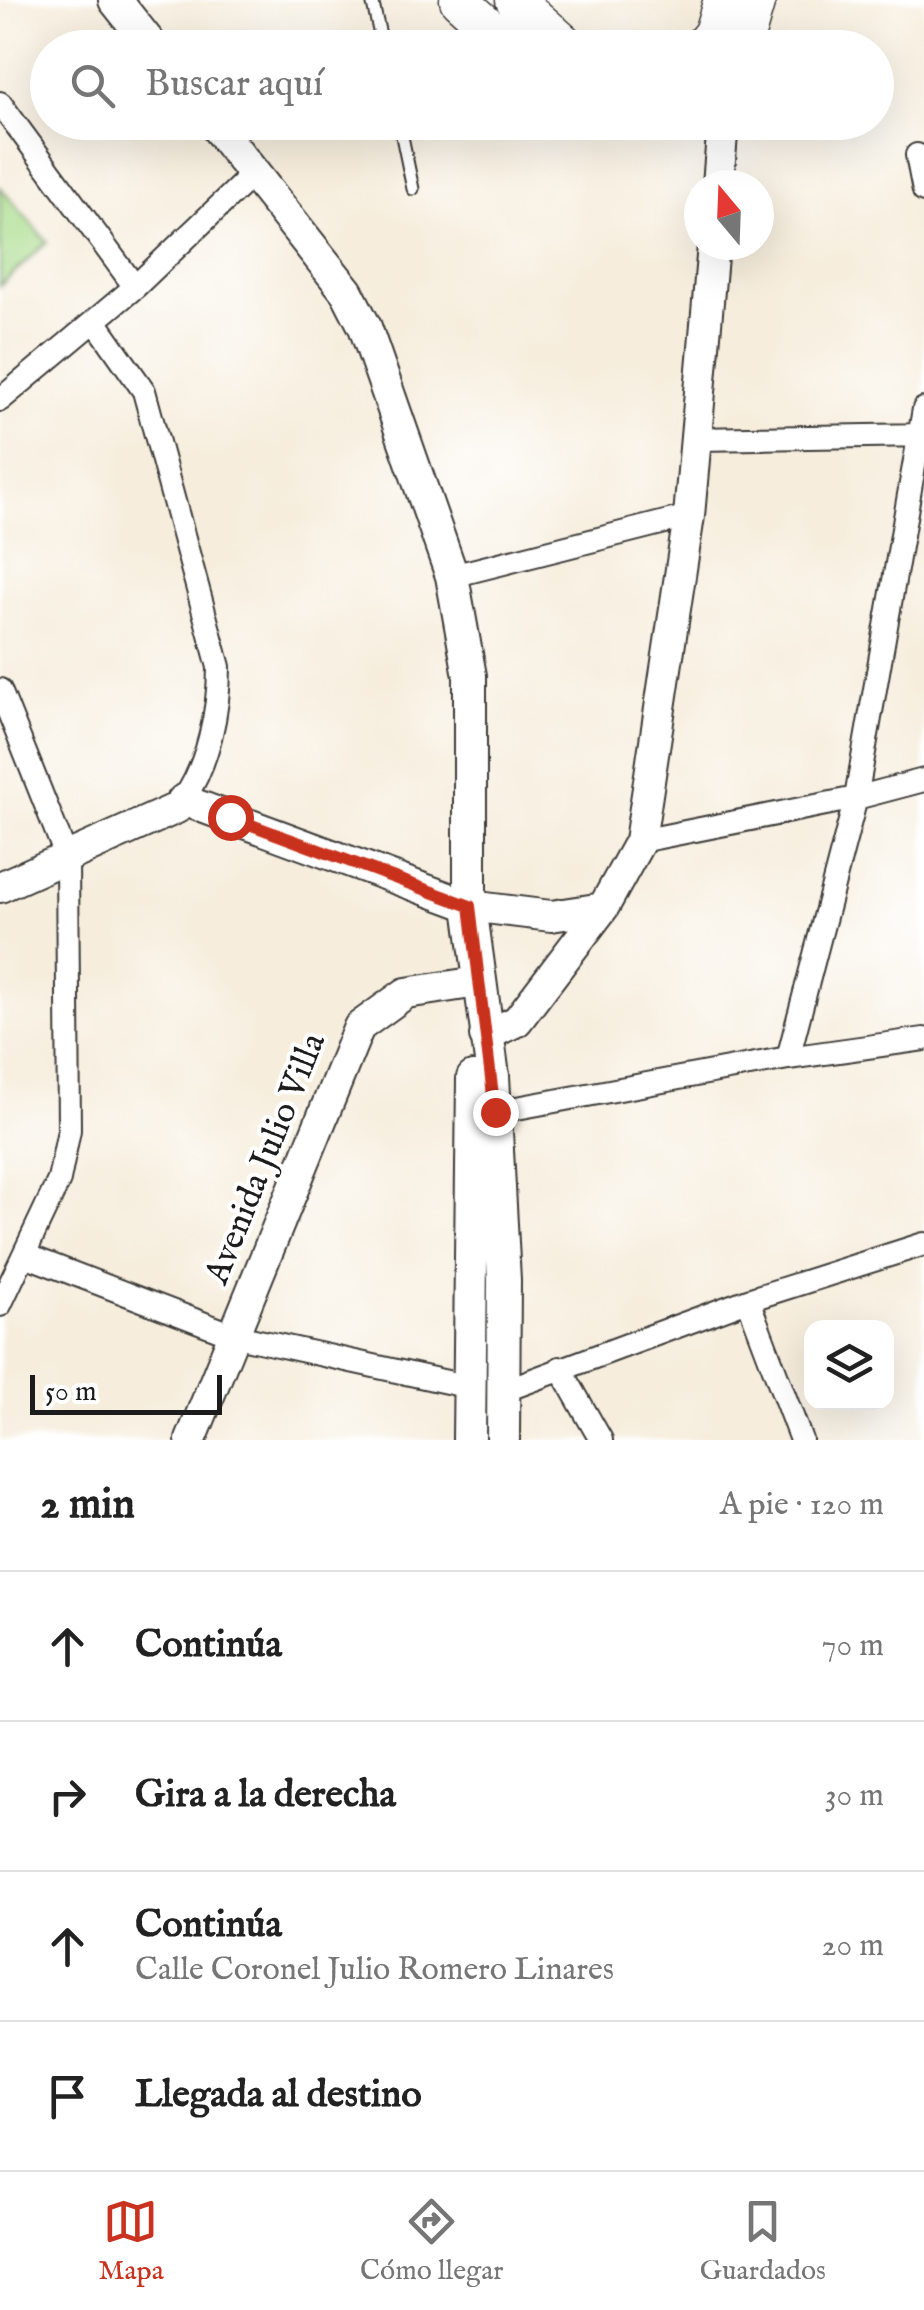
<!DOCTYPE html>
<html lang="es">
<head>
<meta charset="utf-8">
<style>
	:root { --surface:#fff; --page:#f6f6f6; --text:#222; --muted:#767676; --line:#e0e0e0; --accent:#c8321e }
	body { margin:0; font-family:"IM FELL English",serif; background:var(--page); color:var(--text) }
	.controls { position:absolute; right:30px; bottom:30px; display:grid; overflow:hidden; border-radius:20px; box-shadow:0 10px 40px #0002 }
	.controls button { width:90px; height:90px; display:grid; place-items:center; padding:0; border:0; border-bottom:2px solid var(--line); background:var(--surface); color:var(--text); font:50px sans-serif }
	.compass { position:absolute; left:684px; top:170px; width:90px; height:90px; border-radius:50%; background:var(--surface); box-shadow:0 10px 40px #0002; rotate:341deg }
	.scale { position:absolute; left:30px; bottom:25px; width:192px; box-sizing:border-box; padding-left:10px; border:5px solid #1c1c1c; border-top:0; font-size:28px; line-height:35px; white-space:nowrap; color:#1c1c1c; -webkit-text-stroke:8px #fff; paint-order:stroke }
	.stop { position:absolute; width:30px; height:30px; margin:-22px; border:8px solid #c8321e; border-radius:50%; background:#fff }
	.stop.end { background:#c8321e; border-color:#fff; box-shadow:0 2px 10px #0008 }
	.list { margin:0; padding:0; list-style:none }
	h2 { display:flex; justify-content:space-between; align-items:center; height:130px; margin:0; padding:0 40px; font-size:42px }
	h2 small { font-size:32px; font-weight:400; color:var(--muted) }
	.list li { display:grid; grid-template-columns:65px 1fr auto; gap:30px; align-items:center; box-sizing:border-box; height:150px; padding:0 40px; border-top:2px solid var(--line) }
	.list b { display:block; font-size:38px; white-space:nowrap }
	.list p { margin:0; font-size:32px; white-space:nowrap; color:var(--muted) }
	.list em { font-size:32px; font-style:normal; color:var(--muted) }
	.icon { flex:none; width:55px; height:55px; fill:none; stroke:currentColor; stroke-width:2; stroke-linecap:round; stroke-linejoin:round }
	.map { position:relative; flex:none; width:924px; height:1440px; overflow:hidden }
	.search { position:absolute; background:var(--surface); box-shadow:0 10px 40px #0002; left:30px; right:30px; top:30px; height:110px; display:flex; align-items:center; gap:25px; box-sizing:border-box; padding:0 35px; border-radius:55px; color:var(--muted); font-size:38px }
	.sheet { height:730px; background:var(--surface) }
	nav { display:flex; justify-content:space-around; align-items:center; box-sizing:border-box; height:140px; border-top:2px solid var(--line); background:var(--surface); font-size:28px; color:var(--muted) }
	nav a { display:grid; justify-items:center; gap:5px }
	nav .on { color:var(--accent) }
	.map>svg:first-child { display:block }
</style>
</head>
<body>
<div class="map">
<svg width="924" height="1440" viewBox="0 0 924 1440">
	<rect width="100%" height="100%" fill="#fff"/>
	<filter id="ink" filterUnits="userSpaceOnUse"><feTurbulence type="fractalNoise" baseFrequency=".01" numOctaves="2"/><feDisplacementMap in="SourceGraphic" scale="20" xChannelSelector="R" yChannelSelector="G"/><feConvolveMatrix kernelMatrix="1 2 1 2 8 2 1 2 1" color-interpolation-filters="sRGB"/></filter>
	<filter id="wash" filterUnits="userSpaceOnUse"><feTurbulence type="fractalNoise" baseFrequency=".0048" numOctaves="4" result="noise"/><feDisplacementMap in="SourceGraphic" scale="40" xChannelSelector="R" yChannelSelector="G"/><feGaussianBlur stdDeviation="2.25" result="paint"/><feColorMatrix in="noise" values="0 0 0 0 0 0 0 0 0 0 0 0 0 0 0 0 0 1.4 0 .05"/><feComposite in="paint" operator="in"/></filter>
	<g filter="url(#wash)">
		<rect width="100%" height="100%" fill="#f6eddc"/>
		<path fill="#a9db8a" stroke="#627c53" stroke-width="2.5" d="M 0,187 L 47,242 L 0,286 Z"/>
	</g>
	<g filter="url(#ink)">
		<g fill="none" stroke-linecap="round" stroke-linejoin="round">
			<defs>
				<path id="service" d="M 372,0 L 383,48
					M 399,122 L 413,189"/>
				<path id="minor" d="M 0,103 L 135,287
					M 917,155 L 924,191
					M 95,321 L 144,391 L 219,667 C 219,710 208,765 183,800
					M 0,400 L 135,287 L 254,173
					M 697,439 L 924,435
					M 452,576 L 689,516
					M 0,690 L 67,858 L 69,1130 L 59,1180 L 0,1305
					M 640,841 L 856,798 L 924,780
					M 788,1058 L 856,798 L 924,409
					M 495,1112 L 788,1058 L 924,1039
					M 25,1255 L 236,1336 L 470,1387
					M 748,1300 L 801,1440
					M 560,1368 L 601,1440
					M 503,1391 L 748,1300 L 924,1244"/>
				<path id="tertiary" d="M 718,185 L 723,122
					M 0,887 L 177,808 L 183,800 L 470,906 L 551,916 L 603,908
					M 485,1036 L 517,1021 L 603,908 L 640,841 L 689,516 L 713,245
					M 191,1440 L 359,1027 L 406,993 L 478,982"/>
				<path id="secondary" d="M 115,0 L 153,48
					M 213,122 L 347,292 L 365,327 L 452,576 L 470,676 L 470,906 L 493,1076 L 504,1280 L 503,1440
					M 469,1440 L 473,1078"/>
				<path id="trunk" d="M 459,0 L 512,48
					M 515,0 L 569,48
					M 701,48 L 713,33 L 723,0
					M 742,48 L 756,0"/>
			</defs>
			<use href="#service" stroke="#3d3b39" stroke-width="15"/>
			<use href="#minor" stroke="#3d3b39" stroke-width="26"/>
			<use href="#tertiary" stroke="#3d3b39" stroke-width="34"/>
			<use href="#secondary" stroke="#3d3b39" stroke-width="36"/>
			<use href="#trunk" stroke="#3d3b39" stroke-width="41"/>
			<use href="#service" stroke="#fff" stroke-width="11"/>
			<use href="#minor" stroke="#fff" stroke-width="22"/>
			<use href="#tertiary" stroke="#fff" stroke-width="30"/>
			<use href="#secondary" stroke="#fff" stroke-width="32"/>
			<use href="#trunk" stroke="#fff" stroke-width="38"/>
		</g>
	</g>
	<g fill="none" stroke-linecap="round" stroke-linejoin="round" filter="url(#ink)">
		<path stroke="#c8321e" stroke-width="12" d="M 230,817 L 470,906 L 495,1112"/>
	</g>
	<g text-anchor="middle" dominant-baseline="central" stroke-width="8" stroke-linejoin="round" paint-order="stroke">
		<g font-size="35" fill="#1c1c1c" stroke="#fff">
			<text transform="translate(266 1159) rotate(-68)">Avenida Julio Villa</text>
		</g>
	</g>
</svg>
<div class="controls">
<button><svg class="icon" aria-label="layers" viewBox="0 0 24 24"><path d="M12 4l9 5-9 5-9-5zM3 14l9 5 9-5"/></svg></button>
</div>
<svg class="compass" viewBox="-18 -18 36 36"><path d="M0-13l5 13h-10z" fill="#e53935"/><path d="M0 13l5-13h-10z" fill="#767676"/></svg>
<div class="scale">50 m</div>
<div class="stop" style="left:230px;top:817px"></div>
<div class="stop end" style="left:495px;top:1112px"></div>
<div class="search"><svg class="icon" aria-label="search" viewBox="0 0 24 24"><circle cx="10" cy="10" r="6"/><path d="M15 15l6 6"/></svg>Buscar aquí</div>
</div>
<section class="sheet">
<h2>2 min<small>A pie · 120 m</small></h2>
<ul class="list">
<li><svg class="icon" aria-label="ahead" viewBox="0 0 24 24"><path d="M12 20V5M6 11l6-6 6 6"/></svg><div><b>Continúa</b></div><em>70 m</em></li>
<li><svg class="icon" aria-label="right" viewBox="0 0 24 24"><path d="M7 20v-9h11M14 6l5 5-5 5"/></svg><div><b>Gira a la derecha</b></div><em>30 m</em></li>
<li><svg class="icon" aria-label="ahead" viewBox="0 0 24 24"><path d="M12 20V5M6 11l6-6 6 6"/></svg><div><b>Continúa</b><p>Calle Coronel Julio Romero Linares</p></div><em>20 m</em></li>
<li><svg class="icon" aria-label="arrive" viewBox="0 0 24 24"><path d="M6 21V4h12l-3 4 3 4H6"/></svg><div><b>Llegada al destino</b></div></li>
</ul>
</section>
<nav>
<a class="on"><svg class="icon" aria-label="map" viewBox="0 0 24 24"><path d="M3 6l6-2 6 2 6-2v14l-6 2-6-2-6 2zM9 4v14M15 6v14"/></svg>Mapa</a>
<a><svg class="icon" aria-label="directions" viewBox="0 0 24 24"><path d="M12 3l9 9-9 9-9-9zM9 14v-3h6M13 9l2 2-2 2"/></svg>Cómo llegar</a>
<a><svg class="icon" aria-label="saved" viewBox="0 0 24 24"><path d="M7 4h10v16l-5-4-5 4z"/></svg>Guardados</a>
</nav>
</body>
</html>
